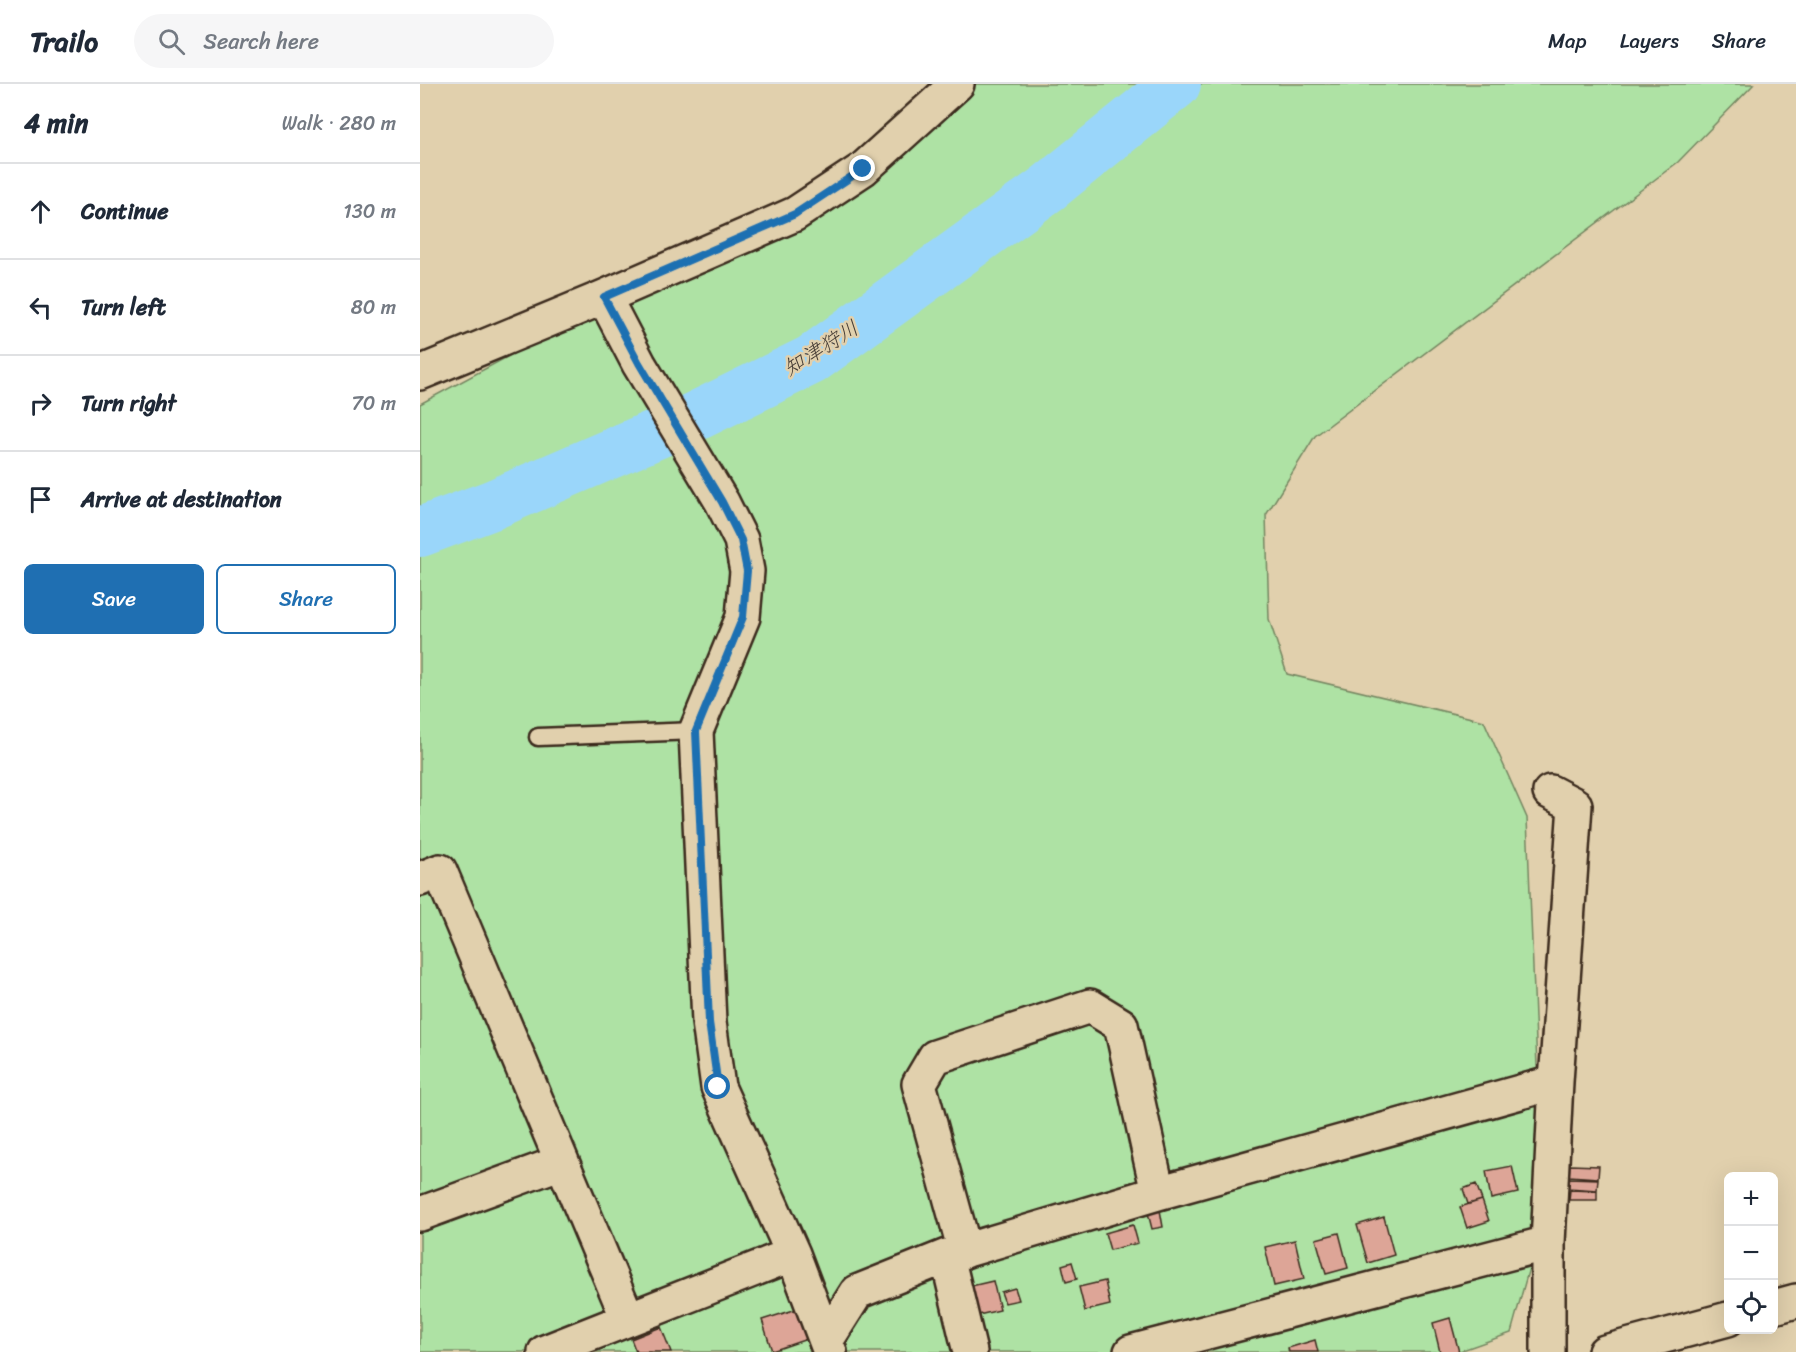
<!DOCTYPE html>
<html lang="en">
<head>
<meta charset="utf-8">
<style>
	:root { --surface:#fff; --page:#f6f6f7; --text:#1f2937; --muted:#747a83; --line:#e0e1e3; --accent:#1f6fb2 }
	body { margin:0; font-family:Sriracha,"Klee One",sans-serif; background:var(--page); color:var(--text) }
	.controls { position:absolute; right:18px; bottom:18px; display:grid; overflow:hidden; border-radius:9px; box-shadow:0 6px 24px #0002 }
	.controls button { width:54px; height:54px; display:grid; place-items:center; padding:0; border:0; border-bottom:2px solid var(--line); background:var(--surface); color:var(--text); font:30px sans-serif }
	.stop { position:absolute; width:18px; height:18px; margin:-14px; border:4px solid #1f6fb2; border-radius:50%; background:#fff }
	.stop.end { background:#1f6fb2; border-color:#fff; box-shadow:0 2px 6px #0008 }
	.list { margin:0; padding:0; list-style:none }
	h2 { display:flex; justify-content:space-between; align-items:center; height:78px; margin:0; padding:0 24px; font-size:26px }
	h2 small { font-size:20px; font-weight:400; color:var(--muted) }
	.list li { display:grid; grid-template-columns:39px 1fr auto; gap:18px; align-items:center; box-sizing:border-box; height:96px; padding:0 24px; border-top:2px solid var(--line) }
	.list b { display:block; font-size:22px; white-space:nowrap }
	.list em { font-size:20px; font-style:normal; color:var(--muted) }
	.actions { display:flex; gap:12px; padding:18px 24px }
	.actions a { flex:1; padding:14px 0; border:2px solid var(--accent); border-radius:9px; text-align:center; font-size:21px; color:var(--accent) }
	.actions .main { background:var(--accent); color:#fff }
	.icon { flex:none; width:33px; height:33px; fill:none; stroke:currentColor; stroke-width:2; stroke-linecap:round; stroke-linejoin:round }
	.map { position:relative; flex:none; width:1376px; height:1268px; overflow:hidden }
	header { display:flex; align-items:center; gap:36px; box-sizing:border-box; height:84px; padding:0 30px; background:var(--surface); border-bottom:2px solid var(--line) }
	header strong { font-size:28px }
	nav { display:flex; gap:33px; margin-inline-start:auto; font-size:21px }
	.search { width:420px; height:54px; background:var(--page); display:flex; align-items:center; gap:15px; box-sizing:border-box; padding:0 21px; border-radius:33px; color:var(--muted); font-size:22px }
	main { display:flex }
	aside { flex:1; background:var(--surface) }
	.map>svg:first-child { display:block }
</style>
</head>
<body>
<header>
<strong>Trailo</strong>
<div class="search"><svg class="icon" aria-label="search" viewBox="0 0 24 24"><circle cx="10" cy="10" r="6"/><path d="M15 15l6 6"/></svg>Search here</div>
<nav><a>Map</a><a>Layers</a><a>Share</a></nav>
</header>
<main>
<aside>
<h2>4 min<small>Walk · 280 m</small></h2>
<ul class="list">
<li><svg class="icon" aria-label="ahead" viewBox="0 0 24 24"><path d="M12 20V5M6 11l6-6 6 6"/></svg><div><b>Continue</b></div><em>130 m</em></li>
<li><svg class="icon" aria-label="left" viewBox="0 0 24 24"><path d="M17 20v-9H6M10 6l-5 5 5 5"/></svg><div><b>Turn left</b></div><em>80 m</em></li>
<li><svg class="icon" aria-label="right" viewBox="0 0 24 24"><path d="M7 20v-9h11M14 6l5 5-5 5"/></svg><div><b>Turn right</b></div><em>70 m</em></li>
<li><svg class="icon" aria-label="arrive" viewBox="0 0 24 24"><path d="M6 21V4h12l-3 4 3 4H6"/></svg><div><b>Arrive at destination</b></div></li>
</ul>
<div class="actions"><a class="main">Save</a><a>Share</a></div>
</aside>
<div class="map">
<svg width="1376" height="1268" viewBox="0 0 1376 1268">
	<rect width="100%" height="100%" fill="#e1d0ad"/>
	<filter id="ink" filterUnits="userSpaceOnUse"><feTurbulence type="fractalNoise" baseFrequency=".0167" numOctaves="2"/><feDisplacementMap in="SourceGraphic" scale="12" xChannelSelector="R" yChannelSelector="G"/><feConvolveMatrix kernelMatrix="1 2 1 2 8 2 1 2 1" color-interpolation-filters="sRGB"/></filter>
	<g filter="url(#ink)">
		<path fill="#aee2a4" stroke="#748661" stroke-width="1.5" d="M 555,0 L 1334,0 L 1258,78 L 895,352 L 846,431 L 849,535 L 867,590 L 1064,637 L 1107,734 L 1123,1133 L 1091,1249 L 1037,1268 L 0,1268 L 0,320 L 449,78 Z"/>
		<g fill="none" stroke-linecap="round" stroke-linejoin="round">
			<path stroke="#9ad6fa" stroke-width="50" d="M 0,448 L 72,421 L 264,338 L 391,276 L 628,104 L 756,0"/>
		</g>
		<path fill="#dda597" stroke="#3b2a1e" stroke-width="1.5" d="M 1150,1081 L 1179,1082 L 1178,1094 L 1149,1092 Z
			M 1092,1082 L 1098,1109 L 1071,1115 L 1066,1087 Z
			M 1148,1094 L 1178,1095 L 1177,1106 L 1148,1104 Z
			M 1056,1100 L 1062,1116 L 1048,1120 L 1043,1105 Z
			M 1150,1106 L 1177,1107 L 1177,1116 L 1149,1116 Z
			M 1062,1116 L 1069,1137 L 1047,1144 L 1040,1123 Z
			M 740,1126 L 743,1143 L 732,1145 L 728,1129 Z
			M 964,1133 L 974,1171 L 948,1179 L 937,1141 Z
			M 713,1141 L 718,1159 L 690,1166 L 685,1149 Z
			M 919,1149 L 928,1184 L 906,1190 L 896,1155 Z
			M 875,1156 L 884,1195 L 854,1202 L 845,1163 Z
			M 652,1178 L 657,1195 L 646,1198 L 642,1181 Z
			M 573,1197 L 580,1226 L 554,1232 L 547,1203 Z
			M 685,1197 L 690,1221 L 665,1227 L 659,1203 Z
			M 595,1204 L 599,1216 L 585,1219 L 581,1208 Z
			M 377,1225 L 387,1255 L 352,1267 L 342,1236 Z
			M 1030,1234 L 1039,1268 L 1020,1268 L 1013,1239 Z
			M 241,1243 L 251,1268 L 216,1268 L 211,1255 Z
			M 895,1256 L 898,1268 L 869,1268 L 868,1264 Z"/>
		<g fill="none" stroke-linecap="round" stroke-linejoin="round">
			<defs>
				<path id="service" d="M 118,653 L 276,647"/>
				<path id="minor" d="M 184,213 L 219,280 L 302,418 L 321,456 L 327,487 L 323,533 L 276,647 L 289,938 L 298,1003 L 373,1170 L 410,1268
					M 0,289 L 184,213 L 375,130 L 443,85 L 537,0
					M 0,795 L 20,787 L 208,1235
					M 0,1130 L 142,1078
					M 545,1167 L 499,1000 L 515,973 L 670,922 L 701,941 L 738,1109
					M 527,1172 L 550,1268
					M 1354,1223 L 1376,1217
					M 406,1257 L 437,1208 L 527,1172 L 738,1109 L 1136,998
					M 125,1268 L 373,1170
					M 711,1268 L 1128,1159
					M 1128,1268 L 1128,1159 L 1136,998 L 1155,721 L 1130,708
					M 1185,1268 L 1308,1235"/>
			</defs>
			<use href="#service" stroke="#3b2a1e" stroke-width="21"/>
			<use href="#minor" stroke="#3b2a1e" stroke-width="38"/>
			<use href="#service" stroke="#e1d0ad" stroke-width="16"/>
			<use href="#minor" stroke="#e1d0ad" stroke-width="33"/>
		</g>
	</g>
	<g fill="none" stroke-linecap="round" stroke-linejoin="round" filter="url(#ink)">
		<path stroke="#1f6fb2" stroke-width="8" d="M 298,1003 L 289,938 L 276,647 L 323,533 L 327,487 L 321,456 L 302,418 L 219,279 L 184,213 L 375,130 L 443,85"/>
	</g>
	<g text-anchor="middle" dominant-baseline="central" stroke-width="5" stroke-linejoin="round" paint-order="stroke">
		<g font-size="21" font-style="italic" fill="#443b34" stroke="#e1d0ad">
			<text transform="translate(401 264) rotate(-32)">知津狩川</text>
		</g>
	</g>
</svg>
<div class="controls">
<button>+</button>
<button>−</button>
<button><svg class="icon" aria-label="locate" viewBox="0 0 24 24"><circle cx="12" cy="12" r="6"/><path d="M12 2v4M12 18v4M2 12h4M18 12h4"/></svg></button>
</div>
<div class="stop" style="left:298px;top:1003px"></div>
<div class="stop end" style="left:443px;top:85px"></div>
</div>
</main>
</body>
</html>
